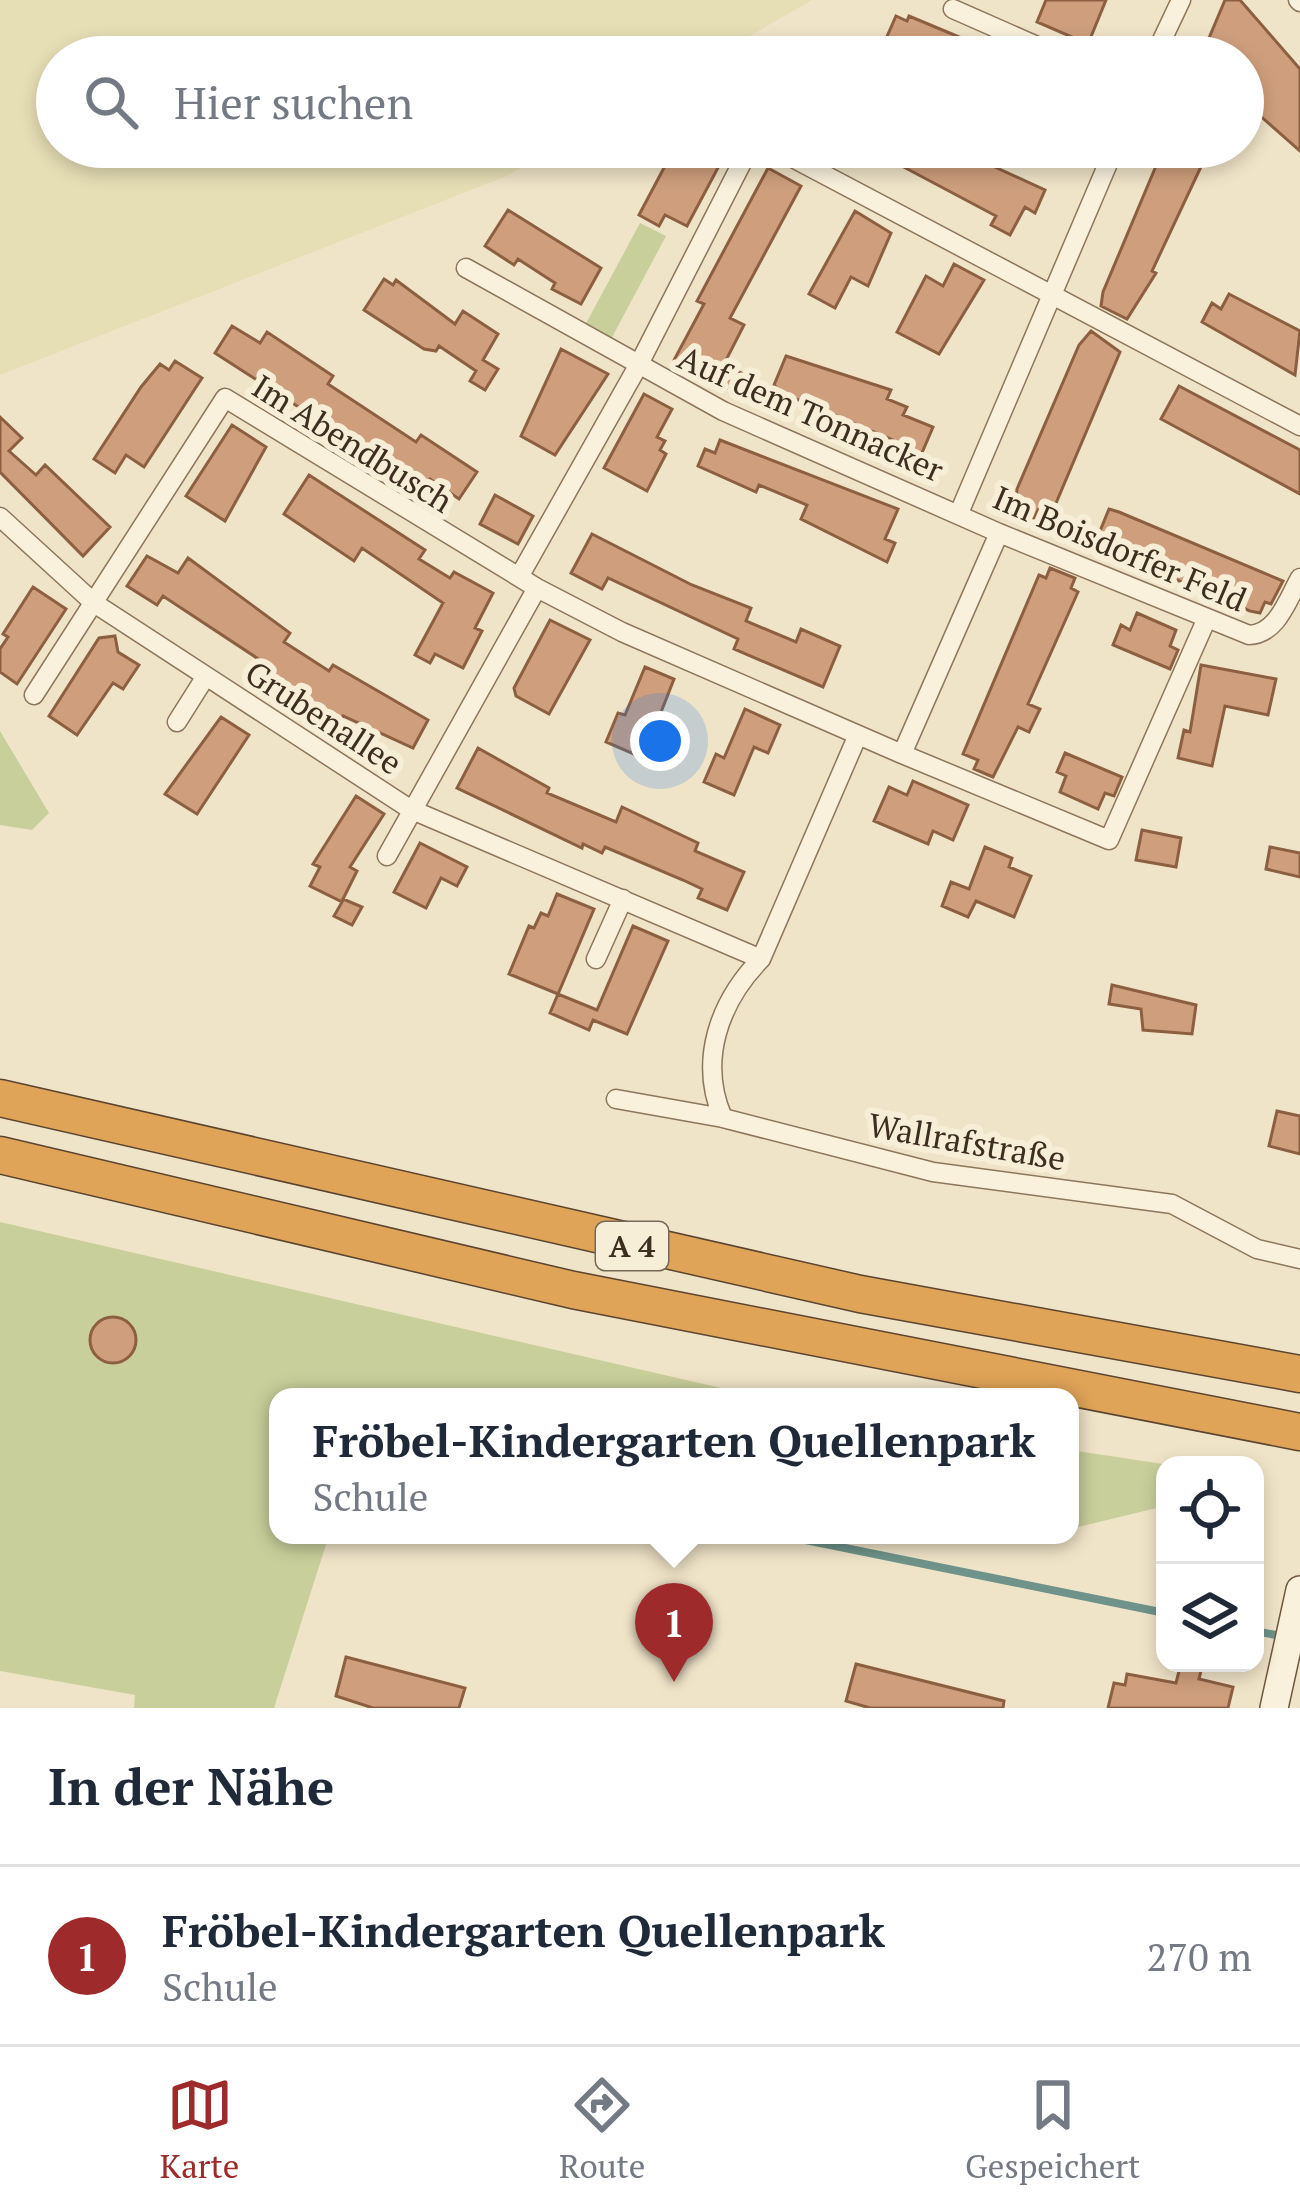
<!DOCTYPE html>
<html lang="de">
<head>
<meta charset="utf-8">
<style>
	:root { --surface:#fff; --page:#f2f2f3; --text:#1f2937; --muted:#747a83; --line:#e0e1e3; --accent:#9e2a2b }
	body { margin:0; font-family:"PT Serif",serif; background:var(--page); color:var(--text) }
	.controls { position:absolute; right:36px; bottom:36px; display:grid; overflow:hidden; border-radius:24px; box-shadow:0 6px 18px #0003 }
	.controls button { width:108px; height:108px; display:grid; place-items:center; padding:0; border:0; border-bottom:3px solid var(--line); background:var(--surface); color:var(--text); font:60px sans-serif }
	.you { position:absolute; left:660px; top:741px; width:42px; height:42px; margin:-30px; border:9px solid #fff; border-radius:50%; background:#1a73e8; box-shadow:0 0 0 18px #1a73e833 }
	.badge { display:grid; place-items:center; width:78px; height:78px; border-radius:50%; background:var(--accent); color:#fff; font-size:39px; font-weight:700 }
	.pin { position:absolute; translate:-50% -99px; filter:drop-shadow(0 3px 6px #0008) }
	.pin::after { content:''; position:absolute; top:63px; width:42px; height:36px; background:inherit; clip-path:polygon(0 0,100% 0,50% 100%) }
	.popup { position:absolute; left:269px; top:1388px; width:810px; height:156px; box-sizing:border-box; display:grid; place-content:center; border-radius:24px; background:var(--surface); filter:drop-shadow(0 3px 9px #0005); font-size:39px; white-space:nowrap; color:var(--muted) }
	.popup b { font-size:45px; color:var(--text) }
	.popup::after { content:''; position:absolute; left:50%; top:100%; margin-left:-24px; border:24px solid transparent; border-top-color:var(--surface) }
	.list { margin:0; padding:0; list-style:none }
	h2 { display:flex; justify-content:space-between; align-items:center; height:156px; margin:0; padding:0 48px; font-size:51px }
	h2 small { font-size:39px; font-weight:400; color:var(--muted) }
	.list li { display:grid; grid-template-columns:78px 1fr auto; gap:36px; align-items:center; box-sizing:border-box; height:180px; padding:0 48px; border-top:3px solid var(--line) }
	.list b { display:block; font-size:45px; white-space:nowrap }
	.list p { margin:0; font-size:39px; white-space:nowrap; color:var(--muted) }
	.list em { font-size:39px; font-style:normal; color:var(--muted) }
	.icon { flex:none; width:66px; height:66px; fill:none; stroke:currentColor; stroke-width:2; stroke-linecap:round; stroke-linejoin:round }
	.map { position:relative; flex:none; width:1300px; height:1708px; overflow:hidden }
	.search { position:absolute; background:var(--surface); box-shadow:0 6px 18px #0003; left:36px; right:36px; top:36px; height:132px; display:flex; align-items:center; gap:30px; box-sizing:border-box; padding:0 42px; border-radius:66px; color:var(--muted); font-size:45px }
	.sheet { height:336px; background:var(--surface) }
	nav { display:flex; justify-content:space-around; align-items:center; box-sizing:border-box; height:168px; border-top:3px solid var(--line); background:var(--surface); font-size:33px; color:var(--muted) }
	nav a { display:grid; justify-items:center; gap:6px }
	nav .on { color:var(--accent) }
	.map>svg:first-child { display:block }
</style>
</head>
<body>
<div class="map">
<svg width="1300" height="1708" viewBox="0 0 1300 1708">
	<rect width="100%" height="100%" fill="#f0e4c8"/>
	<path fill="#e6deb5" d="M 0,0 L 812,0 L 713,57 L 57,57 L 57,147 L 557,147 L 509,175 L 0,375 Z"/>
	<path fill="#c9cf9b" d="M 640,223 L 666,236 L 609,343 L 583,329 Z
		M 0,731 L 49,813 L 32,830 L 0,825 Z
		M 0,1222 L 760,1397 L 278,1397 L 278,1535 L 329,1535 L 274,1708 L 134,1708 L 135,1695 L 0,1671 Z
		M 1070,1450 L 1170,1465 L 1165,1465 L 1165,1506 L 1070,1529 Z"/>
	<g fill="none" stroke-linecap="round" stroke-linejoin="round">
		<path stroke="#6f938a" stroke-width="8" d="M 781,1535 L 1165,1613
			M 1255,1631 L 1281,1636"/>
	</g>
	<path fill="#cf9f7d" stroke="#8d5f41" stroke-width="3" d="M 1046,0 L 1106,0 L 1088,44 L 1037,22 Z
		M 1225,0 L 1240,0 L 1300,69 L 1300,151 L 1257,113 L 1261,109 L 1243,89 L 1243,57 L 1211,57 L 1204,50 Z
		M 896,16 L 907,21 L 909,16 L 1007,57 L 878,57 Z
		M 675,147 L 729,147 L 687,226 L 665,215 L 659,226 L 639,215 Z
		M 866,147 L 934,147 L 959,157 L 962,152 L 1045,190 L 1035,213 L 1025,207 L 1010,235 L 991,225 L 996,216 Z
		M 1164,147 L 1190,147 L 1206,156 L 1152,271 L 1156,273 L 1127,319 L 1101,306 L 1103,292 Z
		M 768,168 L 801,186 L 730,318 L 744,325 L 724,364 L 747,376 L 738,393 L 674,360 L 704,304 L 697,301 Z
		M 508,210 L 601,268 L 581,304 L 552,289 L 555,283 L 518,259 L 514,265 L 485,246 Z
		M 855,211 L 891,233 L 868,286 L 851,277 L 835,308 L 809,294 Z
		M 954,264 L 984,280 L 939,354 L 897,332 L 926,276 L 943,286 Z
		M 384,279 L 393,285 L 396,280 L 455,324 L 463,311 L 498,334 L 483,360 L 498,369 L 485,390 L 470,381 L 476,371 L 439,346 L 436,351 L 424,349 L 364,310 Z
		M 1229,294 L 1300,331 L 1295,375 L 1202,322 L 1212,303 L 1221,309 Z
		M 232,326 L 260,343 L 267,332 L 333,376 L 328,384 L 416,442 L 421,435 L 477,472 L 459,499 L 430,479 L 424,488 L 215,353 Z
		M 1091,331 L 1120,352 L 1051,515 L 1038,510 L 1034,519 L 1015,511 L 1017,489 L 1079,345 Z
		M 561,349 L 608,374 L 555,455 L 521,436 Z
		M 786,356 L 891,390 L 887,399 L 907,407 L 903,415 L 933,427 L 918,462 L 889,450 L 893,440 L 784,394 L 774,385 Z
		M 175,361 L 202,378 L 144,467 L 126,455 L 115,473 L 94,459 L 141,387 L 160,364 L 169,370 Z
		M 1179,386 L 1300,450 L 1300,494 L 1161,419 Z
		M 644,394 L 672,409 L 657,437 L 665,441 L 660,450 L 666,454 L 647,491 L 604,468 Z
		M 0,417 L 22,438 L 9,451 L 36,475 L 45,465 L 110,527 L 83,556 L 0,472 Z
		M 232,425 L 266,447 L 225,521 L 186,496 Z
		M 720,440 L 898,509 L 885,539 L 895,543 L 887,562 L 801,519 L 807,505 L 759,485 L 756,492 L 698,466 L 705,449 L 715,453 Z
		M 309,475 L 425,550 L 419,559 L 450,578 L 454,572 L 493,593 L 475,628 L 482,631 L 463,668 L 435,654 L 430,663 L 415,655 L 443,603 L 362,548 L 354,561 L 284,514 Z
		M 495,495 L 533,516 L 518,544 L 480,524 Z
		M 1109,509 L 1119,512 L 1283,581 L 1271,604 L 1265,602 L 1260,613 L 1250,611 L 1113,553 L 1098,536 Z
		M 592,534 L 692,585 L 751,608 L 746,621 L 796,642 L 801,629 L 840,646 L 823,687 L 734,649 L 738,639 L 608,578 L 602,589 L 571,573 Z
		M 147,556 L 178,573 L 188,558 L 290,633 L 284,642 L 329,671 L 333,665 L 428,720 L 413,748 L 343,716 L 338,723 L 264,674 L 269,666 L 163,596 L 157,605 L 127,586 Z
		M 1050,568 L 1075,578 L 1071,588 L 1078,592 L 1028,704 L 1040,709 L 1029,732 L 1018,727 L 993,777 L 974,769 L 978,760 L 963,754 L 1039,575 L 1046,578 Z
		M 33,587 L 66,609 L 17,684 L 0,672 L 0,649 L 8,637 L 3,634 Z
		M 1137,613 L 1176,630 L 1170,646 L 1178,650 L 1170,669 L 1113,645 L 1121,625 L 1130,630 Z
		M 550,620 L 590,640 L 549,714 L 516,696 L 514,688 Z
		M 115,636 L 118,652 L 139,665 L 123,689 L 113,683 L 77,735 L 49,716 L 99,638 Z
		M 1201,665 L 1276,679 L 1268,715 L 1225,706 L 1212,766 L 1178,758 L 1184,730 L 1190,732 Z
		M 645,667 L 674,679 L 643,758 L 606,742 L 618,713 L 625,715 Z
		M 745,709 L 780,725 L 768,753 L 754,747 L 734,795 L 704,782 L 716,754 L 724,758 Z
		M 221,717 L 249,735 L 197,814 L 165,794 Z
		M 478,748 L 549,788 L 547,793 L 616,822 L 622,807 L 698,843 L 695,851 L 744,872 L 727,910 L 698,898 L 702,889 L 683,880 L 605,847 L 602,853 L 583,844 L 582,848 L 457,788 Z
		M 1065,753 L 1122,777 L 1114,796 L 1105,793 L 1098,809 L 1060,792 L 1066,776 L 1057,772 Z
		M 913,781 L 968,805 L 953,840 L 933,831 L 928,844 L 874,821 L 889,787 L 907,795 Z
		M 356,796 L 384,814 L 350,867 L 357,871 L 343,899 L 362,907 L 352,925 L 334,916 L 342,902 L 310,886 L 320,867 L 313,864 Z
		M 1142,830 L 1181,838 L 1176,867 L 1136,860 Z
		M 420,843 L 467,867 L 457,886 L 441,878 L 426,908 L 394,892 Z
		M 985,847 L 1012,858 L 1009,867 L 1031,876 L 1014,917 L 976,901 L 968,917 L 942,906 L 951,882 L 969,889 Z
		M 1270,847 L 1300,853 L 1300,877 L 1266,869 Z
		M 557,894 L 594,909 L 558,994 L 509,974 L 529,926 L 534,928 L 541,913 L 548,916 Z
		M 633,926 L 668,941 L 627,1034 L 593,1020 L 589,1030 L 550,1013 L 558,994 L 597,1010 Z
		M 1112,985 L 1196,1005 L 1192,1034 L 1143,1030 L 1141,1009 L 1109,1004 Z
		M 1277,1111 L 1300,1116 L 1300,1154 L 1269,1146 Z
		M90 1340a23 23 0 1 1 46 0a23 23 0 1 1-46 0Z
		M 346,1657 L 465,1688 L 459,1708 L 373,1708 L 336,1696 Z
		M 1181,1663 L 1203,1663 L 1199,1679 L 1233,1687 L 1228,1708 L 1108,1708 L 1114,1683 L 1125,1685 L 1127,1674 L 1176,1683 Z
		M 856,1664 L 1004,1701 L 1003,1708 L 870,1708 L 846,1701 Z"/>
	<g fill="none" stroke-linecap="round" stroke-linejoin="round">
		<defs>
			<path id="street" d="M 1298,0 L 1300,2
				M 953,9 L 1062,57
				M 1154,57 L 1181,0
				M 772,147 L 1300,426
				M 466,268 L 723,411 L 999,533 L 1249,635 C 1277,634 1287,601 1300,578
				M 959,513 L 1115,147
				M 0,517 L 94,603 L 410,809 L 761,959
				M 519,577 L 638,366 L 750,147
				M 34,695 L 225,398 L 537,588 L 622,632 L 902,754 L 999,533
				M 177,722 L 206,676
				M 902,754 L 1109,840 L 1207,618
				M 387,856 L 537,588
				M 596,959 L 623,899
				M 616,1099 L 723,1118 L 933,1172 L 1172,1204 L 1257,1249 L 1300,1259
				M 723,1118 C 698,1061 719,1002 761,959 L 857,737"/>
			<path id="secondary" d="M 1274,1708 L 1300,1590"/>
			<path id="highway" d="M 0,1098 L 860,1294 L 1300,1374
				M 0,1155 L 573,1290 L 1300,1432"/>
		</defs>
		<use href="#street" stroke="#8d765c" stroke-width="21"/>
		<use href="#secondary" stroke="#6f573f" stroke-width="30"/>
		<use href="#highway" stroke="#5b4430" stroke-width="39"/>
		<use href="#street" stroke="#faf1dc" stroke-width="18"/>
		<use href="#secondary" stroke="#faf1dc" stroke-width="27"/>
		<use href="#highway" stroke="#e0a458" stroke-width="36"/>
	</g>
	<g text-anchor="middle" dominant-baseline="central" stroke-width="12" stroke-linejoin="round" paint-order="stroke">
		<rect fill="#f7eed8" stroke="#756857" stroke-width="3" x="596" y="1222" width="72" height="48" rx="9"/>
		<g font-size="30" font-weight="bold" fill="#3d2e20">
			<text x="632" y="1246">A 4</text>
		</g>
		<g font-size="33" fill="#3d2e20" stroke="#f7eed8">
			<text transform="translate(811 413) rotate(24)">Auf dem Tonnacker</text>
			<text transform="translate(353 443) rotate(32)">Im Abendbusch</text>
			<text transform="translate(1120 548) rotate(23)">Im Boisdorfer Feld</text>
			<text transform="translate(324 717) rotate(33)">Grubenallee</text>
			<text transform="translate(967 1141) rotate(10)">Wallrafstraße</text>
		</g>
	</g>
</svg>
<div class="controls">
<button><svg class="icon" aria-label="locate" viewBox="0 0 24 24"><circle cx="12" cy="12" r="6"/><path d="M12 2v4M12 18v4M2 12h4M18 12h4"/></svg></button>
<button><svg class="icon" aria-label="layers" viewBox="0 0 24 24"><path d="M12 4l9 5-9 5-9-5zM3 14l9 5 9-5"/></svg></button>
</div>
<div class="you"></div>
<div class="pin badge" style="left:674px;top:1682px">1</div>
<div class="popup"><b>Fröbel-Kindergarten Quellenpark</b>Schule</div>
<div class="search"><svg class="icon" aria-label="search" viewBox="0 0 24 24"><circle cx="10" cy="10" r="6"/><path d="M15 15l6 6"/></svg>Hier suchen</div>
</div>
<section class="sheet">
<h2>In der Nähe<small></small></h2>
<ul class="list">
<li><span class="badge">1</span><div><b>Fröbel-Kindergarten Quellenpark</b><p>Schule</p></div><em>270 m</em></li>
</ul>
</section>
<nav>
<a class="on"><svg class="icon" aria-label="map" viewBox="0 0 24 24"><path d="M3 6l6-2 6 2 6-2v14l-6 2-6-2-6 2zM9 4v14M15 6v14"/></svg>Karte</a>
<a><svg class="icon" aria-label="directions" viewBox="0 0 24 24"><path d="M12 3l9 9-9 9-9-9zM9 14v-3h6M13 9l2 2-2 2"/></svg>Route</a>
<a><svg class="icon" aria-label="saved" viewBox="0 0 24 24"><path d="M7 4h10v16l-5-4-5 4z"/></svg>Gespeichert</a>
</nav>
</body>
</html>
